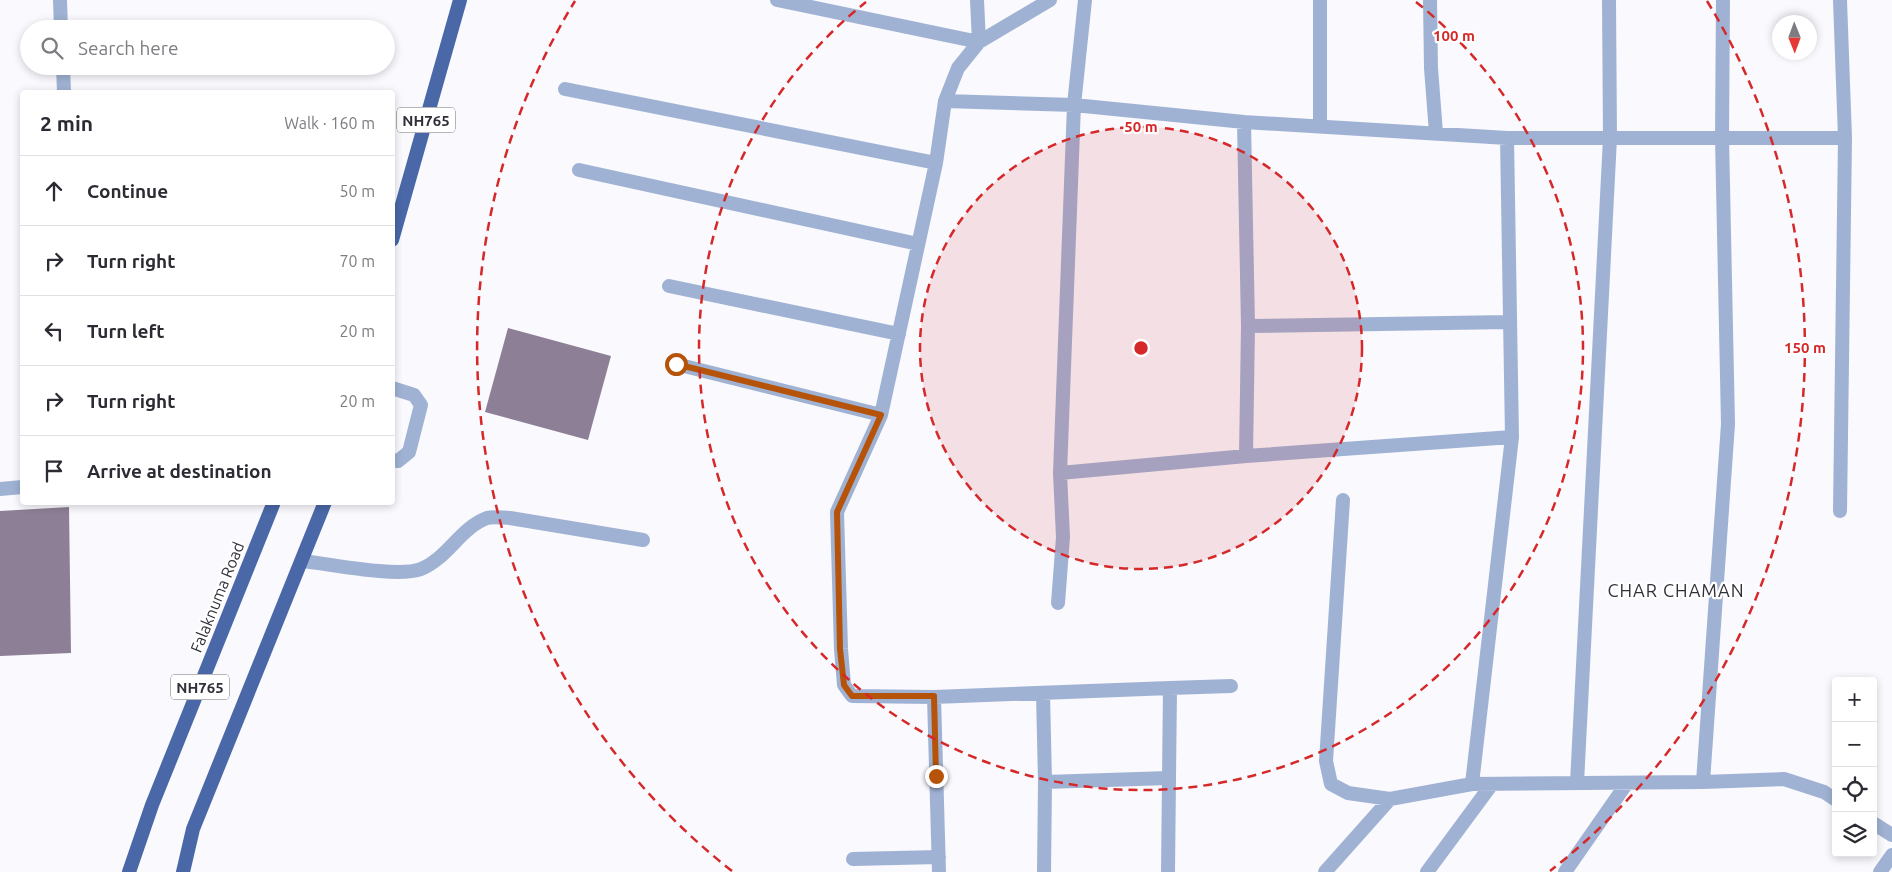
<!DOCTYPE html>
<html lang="en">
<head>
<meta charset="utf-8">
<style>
	:root { --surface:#fff; --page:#f2f2f3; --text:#2b2b33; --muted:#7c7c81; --line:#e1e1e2 }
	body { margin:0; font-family:Ubuntu,sans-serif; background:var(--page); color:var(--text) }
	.controls { position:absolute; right:15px; bottom:15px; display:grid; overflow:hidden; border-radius:5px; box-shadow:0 2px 8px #0003 }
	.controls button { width:45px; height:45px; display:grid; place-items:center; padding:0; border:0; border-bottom:1px solid var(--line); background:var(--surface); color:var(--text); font:25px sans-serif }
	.compass { position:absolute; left:1772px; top:15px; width:45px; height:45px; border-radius:50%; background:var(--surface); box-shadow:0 2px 8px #0003; rotate:179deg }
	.stop { position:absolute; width:15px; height:15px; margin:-11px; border:4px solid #b45309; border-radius:50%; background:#fff }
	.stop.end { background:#b45309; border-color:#fff; box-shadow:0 1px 5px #0008 }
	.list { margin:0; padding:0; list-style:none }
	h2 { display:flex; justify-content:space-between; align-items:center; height:65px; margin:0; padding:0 20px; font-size:21px }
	h2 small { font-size:16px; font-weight:400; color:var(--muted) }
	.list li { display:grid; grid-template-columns:32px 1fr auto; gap:15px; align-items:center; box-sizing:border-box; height:70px; padding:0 20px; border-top:1px solid var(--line) }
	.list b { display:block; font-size:19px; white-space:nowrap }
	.list em { font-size:16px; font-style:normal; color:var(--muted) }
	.icon { flex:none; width:28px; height:28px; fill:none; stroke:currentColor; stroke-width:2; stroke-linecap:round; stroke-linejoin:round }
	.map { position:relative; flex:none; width:1892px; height:872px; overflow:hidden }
	.search { position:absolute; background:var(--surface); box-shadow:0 2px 8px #0003; left:20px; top:20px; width:375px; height:55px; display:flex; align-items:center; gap:12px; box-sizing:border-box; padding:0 18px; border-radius:28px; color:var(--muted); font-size:19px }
	.panel { position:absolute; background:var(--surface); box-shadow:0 2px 8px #0003; left:20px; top:90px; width:375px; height:415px; border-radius:5px }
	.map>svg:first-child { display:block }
</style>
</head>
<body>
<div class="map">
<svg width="1892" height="872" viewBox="0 0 1892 872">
	<rect width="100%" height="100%" fill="#f9f9fe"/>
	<path fill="#8d7f95" d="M 508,328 L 611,356 L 588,440 L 485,412 Z
		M 69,507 L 71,653 L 0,656 L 0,511 Z"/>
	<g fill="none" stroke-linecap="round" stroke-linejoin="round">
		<path stroke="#a0b2d3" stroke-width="14" d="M 392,388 L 414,395 L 421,405 L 409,452 L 398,461 L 392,460"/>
		<path stroke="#a0b2d3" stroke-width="14" d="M 60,0 L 61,29
			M 777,0 L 979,42 L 1050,0
			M 977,0 L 979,42 L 958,68 L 945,101 L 936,163 L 881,415 L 837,512 L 841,649 L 844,685 L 852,696 L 934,697 L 1170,688 L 1169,778 L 1045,782
			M 1430,0 L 1431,68 L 1436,133
			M 63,66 L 64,92
			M 565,89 L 936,163
			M 945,101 L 1074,105 L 1244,122 L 1507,138 L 1845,138
			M 1244,122 L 1248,326 L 1246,456
			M 1320,126 L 1320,0
			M 579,170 L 918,244
			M 669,286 L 899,334
			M 1248,326 L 1510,322
			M 676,364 L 881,415
			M 1060,473 L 1246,456 L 1512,437
			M 0,489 L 22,487
			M 1343,500 L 1326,761 L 1331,784 L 1348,793 L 1390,799 L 1472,784 L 1703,782 L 1784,779 L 1824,792 L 1836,800
			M 1840,511 L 1845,138 L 1840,0
			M 303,561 C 330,564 398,578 421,569 C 448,558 460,528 487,518 C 494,516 503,518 510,518 L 643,540
			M 1058,603 L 1063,537 L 1060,473 L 1074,105 L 1085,0
			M 1170,688 L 1231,686
			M 1043,693 L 1045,782 L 1044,872
			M 934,697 L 939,872
			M 1703,782 L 1728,424 L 1722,137 L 1723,0
			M 1577,783 L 1610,138 L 1609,0
			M 1472,784 L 1512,437 L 1507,138
			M 1873,823 L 1892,835
			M 853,859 L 939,857
			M 1168,872 L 1169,778
			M 1325,872 L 1390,799
			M 1427,872 L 1492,784
			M 1565,872 L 1627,783"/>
		<path stroke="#a0b2d3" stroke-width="14" d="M 1880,872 L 1892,855"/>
		<path stroke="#4a68a7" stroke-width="14" d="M 392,240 L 460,0
			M 129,872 L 152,805 L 274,502
			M 183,872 L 193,829 L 325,502"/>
	</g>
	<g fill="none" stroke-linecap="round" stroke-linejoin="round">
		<path stroke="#b45309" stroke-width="6" d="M 676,364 L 881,415 L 837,512 L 840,649 L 844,685 L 852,696 L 934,696 L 936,776"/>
	</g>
	<circle cx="1141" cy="348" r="221" fill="#d62828" fill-opacity=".12"/>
	<g fill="none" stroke="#d62828" stroke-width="2.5" stroke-dasharray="9 6">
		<circle cx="1141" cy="348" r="221"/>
		<path d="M1416 2A442 442 0 1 1 866 2"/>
		<path d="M732 871A664 664 0 0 1 575 1M1707 1A664 664 0 0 1 1550 871"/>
	</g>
	<g text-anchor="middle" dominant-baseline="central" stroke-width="4.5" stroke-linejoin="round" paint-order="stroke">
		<g fill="#fff" stroke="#6e6e75" stroke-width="1">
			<rect x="397" y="107.5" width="58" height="25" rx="4"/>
			<rect x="171" y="674.5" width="58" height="25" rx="4"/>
		</g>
		<g font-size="15" font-weight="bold" fill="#30303a">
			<text x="426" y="120">NH765</text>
			<text x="200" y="687">NH765</text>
		</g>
		<g font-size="16" fill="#30303a" stroke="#fff">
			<text transform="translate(217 597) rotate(-68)">Falaknuma Road</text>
		</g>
		<g font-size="18" letter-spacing="1" fill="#30303a" stroke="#fff">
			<text x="1676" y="590">CHAR CHAMAN</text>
		</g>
	</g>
	<circle cx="1141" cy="348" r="8" fill="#d62828" stroke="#fff" stroke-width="2.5"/>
	<g font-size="15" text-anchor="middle" font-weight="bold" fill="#d62828" stroke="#fff" stroke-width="4.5" stroke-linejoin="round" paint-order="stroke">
		<text x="1454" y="41">100 m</text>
		<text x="1141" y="132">50 m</text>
		<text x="1805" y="353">150 m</text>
	</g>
</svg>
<div class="controls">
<button>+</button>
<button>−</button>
<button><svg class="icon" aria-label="locate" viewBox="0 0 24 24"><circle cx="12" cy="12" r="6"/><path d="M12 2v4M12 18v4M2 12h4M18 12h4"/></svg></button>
<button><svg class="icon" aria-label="layers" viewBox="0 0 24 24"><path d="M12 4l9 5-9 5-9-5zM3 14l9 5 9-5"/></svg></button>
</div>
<svg class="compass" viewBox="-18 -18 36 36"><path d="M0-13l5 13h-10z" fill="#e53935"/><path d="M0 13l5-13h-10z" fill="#7c7c81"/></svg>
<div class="stop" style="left:676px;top:364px"></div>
<div class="stop end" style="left:936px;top:776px"></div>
<div class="search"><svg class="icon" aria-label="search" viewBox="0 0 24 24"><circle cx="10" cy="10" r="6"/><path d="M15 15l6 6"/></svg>Search here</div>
<section class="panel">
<h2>2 min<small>Walk · 160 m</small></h2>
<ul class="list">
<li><svg class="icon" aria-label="ahead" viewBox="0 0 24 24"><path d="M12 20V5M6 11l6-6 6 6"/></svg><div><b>Continue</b></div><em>50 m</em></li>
<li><svg class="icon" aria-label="right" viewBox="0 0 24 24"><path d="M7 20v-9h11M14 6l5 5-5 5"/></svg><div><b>Turn right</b></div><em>70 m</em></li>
<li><svg class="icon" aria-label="left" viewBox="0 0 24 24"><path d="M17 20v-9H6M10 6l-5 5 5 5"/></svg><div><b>Turn left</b></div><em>20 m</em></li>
<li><svg class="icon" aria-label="right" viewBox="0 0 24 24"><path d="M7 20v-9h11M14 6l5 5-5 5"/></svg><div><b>Turn right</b></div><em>20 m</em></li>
<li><svg class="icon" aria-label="arrive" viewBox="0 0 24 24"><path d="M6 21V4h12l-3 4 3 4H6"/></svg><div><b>Arrive at destination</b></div></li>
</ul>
</section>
</div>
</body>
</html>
